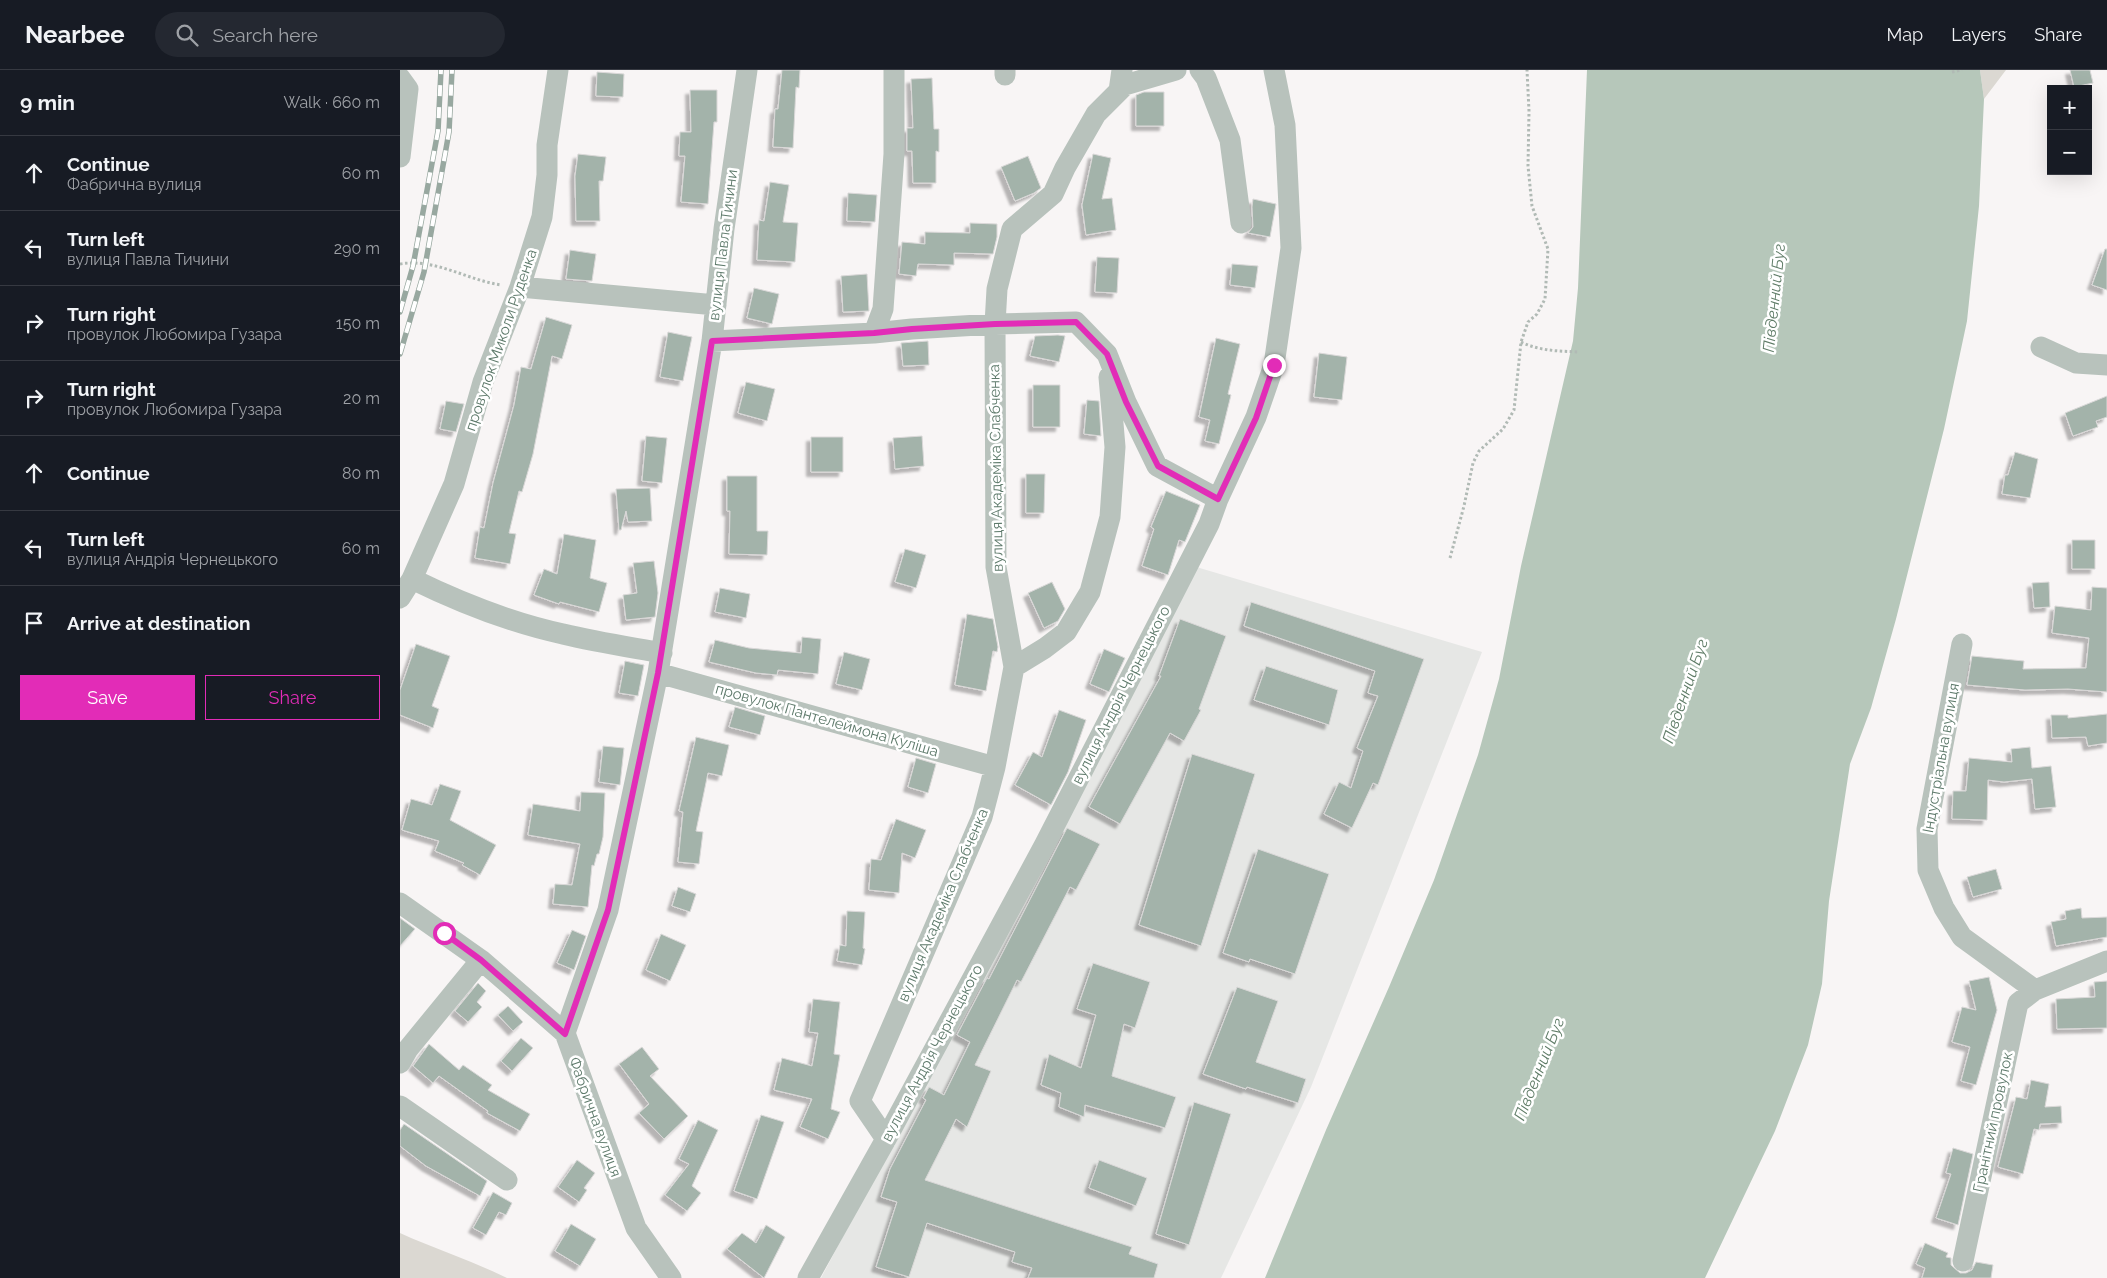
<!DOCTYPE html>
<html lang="en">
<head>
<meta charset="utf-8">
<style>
	:root { --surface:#171b24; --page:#242831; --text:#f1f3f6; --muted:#9ea1a6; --line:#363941; --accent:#e22cb7 }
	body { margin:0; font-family:Raleway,sans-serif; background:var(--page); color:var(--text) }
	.controls { position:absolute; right:15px; top:15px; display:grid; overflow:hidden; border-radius:0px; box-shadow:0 5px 20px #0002 }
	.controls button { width:45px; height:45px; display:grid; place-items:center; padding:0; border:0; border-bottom:1px solid var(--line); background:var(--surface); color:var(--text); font:25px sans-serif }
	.stop { position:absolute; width:15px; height:15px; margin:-11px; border:4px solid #e22cb7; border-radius:50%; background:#fff }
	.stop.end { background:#e22cb7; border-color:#fff; box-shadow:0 1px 5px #0008 }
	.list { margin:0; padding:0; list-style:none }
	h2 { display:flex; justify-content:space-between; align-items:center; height:65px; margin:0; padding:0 20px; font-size:21px }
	h2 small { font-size:16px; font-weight:400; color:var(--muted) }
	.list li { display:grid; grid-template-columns:32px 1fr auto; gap:15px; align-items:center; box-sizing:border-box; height:75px; padding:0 20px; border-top:1px solid var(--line) }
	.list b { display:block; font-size:19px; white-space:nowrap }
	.list p { margin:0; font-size:16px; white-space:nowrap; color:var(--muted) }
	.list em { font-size:16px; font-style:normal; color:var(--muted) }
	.actions { display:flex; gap:10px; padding:15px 20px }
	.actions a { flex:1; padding:11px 0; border:1px solid var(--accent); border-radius:0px; text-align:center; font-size:18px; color:var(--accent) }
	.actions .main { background:var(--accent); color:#fff }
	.icon { flex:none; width:28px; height:28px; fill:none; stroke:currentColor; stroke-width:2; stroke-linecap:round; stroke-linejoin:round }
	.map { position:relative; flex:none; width:1707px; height:1208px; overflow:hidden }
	header { display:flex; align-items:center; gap:30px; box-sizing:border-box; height:70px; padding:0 25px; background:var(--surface); border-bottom:1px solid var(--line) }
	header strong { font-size:24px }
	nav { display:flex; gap:28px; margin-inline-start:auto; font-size:18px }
	.search { width:350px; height:45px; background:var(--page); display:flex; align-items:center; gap:12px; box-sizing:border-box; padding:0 18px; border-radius:28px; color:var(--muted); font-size:19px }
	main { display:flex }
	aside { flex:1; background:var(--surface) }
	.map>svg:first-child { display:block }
</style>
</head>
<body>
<header>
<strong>Nearbee</strong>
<div class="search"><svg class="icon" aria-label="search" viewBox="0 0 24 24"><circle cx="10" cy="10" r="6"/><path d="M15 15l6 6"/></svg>Search here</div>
<nav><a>Map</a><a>Layers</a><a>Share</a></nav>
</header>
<main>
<aside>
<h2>9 min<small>Walk · 660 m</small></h2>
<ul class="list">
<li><svg class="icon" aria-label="ahead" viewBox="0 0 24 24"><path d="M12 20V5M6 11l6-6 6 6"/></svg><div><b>Continue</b><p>Фабрична вулиця</p></div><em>60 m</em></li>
<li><svg class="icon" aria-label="left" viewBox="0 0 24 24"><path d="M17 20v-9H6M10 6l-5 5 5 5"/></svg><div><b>Turn left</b><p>вулиця Павла Тичини</p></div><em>290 m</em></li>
<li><svg class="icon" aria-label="right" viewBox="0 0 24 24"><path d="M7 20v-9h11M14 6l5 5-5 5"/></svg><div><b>Turn right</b><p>провулок Любомира Гузара</p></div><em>150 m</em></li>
<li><svg class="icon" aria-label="right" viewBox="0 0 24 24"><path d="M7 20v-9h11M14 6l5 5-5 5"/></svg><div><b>Turn right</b><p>провулок Любомира Гузара</p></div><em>20 m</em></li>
<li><svg class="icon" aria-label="ahead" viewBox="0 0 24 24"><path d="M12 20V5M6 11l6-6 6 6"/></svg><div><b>Continue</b></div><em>80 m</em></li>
<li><svg class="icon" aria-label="left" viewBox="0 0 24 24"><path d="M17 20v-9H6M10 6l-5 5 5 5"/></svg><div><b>Turn left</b><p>вулиця Андрія Чернецького</p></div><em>60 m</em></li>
<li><svg class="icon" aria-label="arrive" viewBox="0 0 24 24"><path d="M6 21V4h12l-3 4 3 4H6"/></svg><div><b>Arrive at destination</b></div></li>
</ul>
<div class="actions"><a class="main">Save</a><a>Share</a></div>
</aside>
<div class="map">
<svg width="1707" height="1208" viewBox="0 0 1707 1208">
	<defs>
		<filter id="shadow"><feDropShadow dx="-4.5" dy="4.5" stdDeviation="1" flood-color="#0004"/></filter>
	</defs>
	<rect width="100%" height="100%" fill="#f8f5f5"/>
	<path fill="#e6e7e5" d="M 793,496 L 1082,582 L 911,1017 L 821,1208 L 421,1208 L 562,942 L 626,834 Z"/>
	<path fill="#dbd8d2" d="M 1580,0 L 1606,0 L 1584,29 Z
		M 0,1163 C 35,1179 73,1191 107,1208 L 0,1208 Z"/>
	<path fill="#b6c7ba" d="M 1187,0 L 1580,0 L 1584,29 L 1579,136 L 1567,251 L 1544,359 L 1496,549 L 1471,638 L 1450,694 L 1429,831 L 1422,914 L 1408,975 L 1375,1061 L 1305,1208 L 865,1208 L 926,1060 L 989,917 L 1034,810 L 1078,685 L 1099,609 L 1121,496 L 1173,271 L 1178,218 Z"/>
	<path fill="#a3b3aa" stroke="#dad8d8" filter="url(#shadow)" d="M 382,0 L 400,0 L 399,18 L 396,17 L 393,78 L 373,77 L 375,39 L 378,39 Z
		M 1670,0 L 1690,0 L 1693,13 L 1674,17 Z
		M 197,2 L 224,4 L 223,27 L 196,26 Z
		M 532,8 L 534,59 L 539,59 L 539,82 L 536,81 L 536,113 L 513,113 L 512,81 L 507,81 L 507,58 L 513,58 L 511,9 Z
		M 290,20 L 317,20 L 317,52 L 314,52 L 308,134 L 281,132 L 285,86 L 279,86 L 280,62 L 291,62 Z
		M 744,22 L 764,22 L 764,56 L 736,56 L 736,25 Z
		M 178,84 L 206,87 L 203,111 L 199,111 L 200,151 L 176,151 L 175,106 Z
		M 693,84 L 711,88 L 702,129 L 712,128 L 716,160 L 686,165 L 682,135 Z
		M 628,86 L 641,118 L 634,123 L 615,131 L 601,97 Z
		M 370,112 L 389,115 L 383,152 L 398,153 L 395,192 L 357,190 L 359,150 L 364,151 Z
		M 448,123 L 477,125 L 475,152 L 447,151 Z
		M 853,129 L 876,134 L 870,167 L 848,163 L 853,157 L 852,137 Z
		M 570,153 L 597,154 L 597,167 L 593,184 L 554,183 L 554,195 L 518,194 L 516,206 L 499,204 L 502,172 L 525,174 L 525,162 L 570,163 Z
		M 1705,179 L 1707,179 L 1707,220 L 1692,215 Z
		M 170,180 L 196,184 L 192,211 L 166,209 Z
		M 697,187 L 719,188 L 717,223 L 695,222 Z
		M 832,194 L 858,196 L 855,218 L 830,215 Z
		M 467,204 L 469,241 L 443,242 L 441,206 Z
		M 354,218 L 379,224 L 372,254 L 347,248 Z
		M 146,247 L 172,255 L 162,289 L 152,286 L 133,384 L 122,422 L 119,421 L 109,463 L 116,464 L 110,494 L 75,488 L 80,457 L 84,458 L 93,413 L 114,335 L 121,297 L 131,299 Z
		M 268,262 L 292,267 L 283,311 L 260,307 Z
		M 658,265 L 665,266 L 659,292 L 630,286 L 635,266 Z
		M 816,268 L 840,274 L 828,324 L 831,325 L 819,374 L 805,371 L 810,350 L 799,347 Z
		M 528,271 L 529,295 L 503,296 L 501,273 Z
		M 919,283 L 947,287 L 942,330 L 914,327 Z
		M 346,312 L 375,319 L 367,351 L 338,343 Z
		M 633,315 L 660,315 L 660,357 L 633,357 Z
		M 1707,326 L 1707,347 L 1696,351 L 1698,357 L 1673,366 L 1665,343 Z
		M 687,330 L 699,331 L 701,366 L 684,364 Z
		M 46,331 L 64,334 L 56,362 L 40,359 Z
		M 246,366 L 267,368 L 262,413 L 242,411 Z
		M 522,366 L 524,396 L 495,399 L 493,368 Z
		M 411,367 L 443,367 L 443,402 L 411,402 Z
		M 1615,382 L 1638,389 L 1630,428 L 1602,424 L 1605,405 L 1608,405 Z
		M 626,404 L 645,404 L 644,443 L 626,443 Z
		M 327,406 L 357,406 L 357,461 L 368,461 L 367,485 L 329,484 L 330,441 L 327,441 Z
		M 250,418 L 252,451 L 228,452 L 226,441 L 221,460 L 219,460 L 216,419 Z
		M 766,421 L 800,435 L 785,472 L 779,470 L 768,505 L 742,496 L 754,459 L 751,457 Z
		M 164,464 L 196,470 L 190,508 L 207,513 L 199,542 L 160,532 L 159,534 L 134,525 L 144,499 L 157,504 Z
		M 1672,470 L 1695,470 L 1695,499 L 1672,499 Z
		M 505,479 L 526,485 L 516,518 L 495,512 Z
		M 254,491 L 258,523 L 255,547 L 226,550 L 223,525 L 237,523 L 233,493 Z
		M 652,512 L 665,539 L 658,551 L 644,558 L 628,523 Z
		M 1649,512 L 1650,537 L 1634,538 L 1632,513 Z
		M 1692,517 L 1707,518 L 1707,622 L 1668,619 L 1625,620 L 1567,615 L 1572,586 L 1624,591 L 1623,599 L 1686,598 L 1689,568 L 1652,563 L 1655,536 L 1691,540 Z
		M 320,518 L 350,524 L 346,548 L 315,542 Z
		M 851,532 L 1024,589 L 978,715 L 973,713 L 952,758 L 924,744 L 939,712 L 951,718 L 963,681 L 957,678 L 978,626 L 968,623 L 975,601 L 844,556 Z
		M 567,544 L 593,549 L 598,577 L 597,582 L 593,581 L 586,621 L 555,615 Z
		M 780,549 L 826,566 L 799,639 L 801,640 L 784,671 L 770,663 L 720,754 L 689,737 L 761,606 L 759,606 Z
		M 402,567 L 421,569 L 418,604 L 378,600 L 377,605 L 356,603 L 309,592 L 315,570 L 349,578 L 401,583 Z
		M 16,574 L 50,586 L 32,636 L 39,639 L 33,658 L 0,645 L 0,620 Z
		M 704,579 L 725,588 L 709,622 L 690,614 Z
		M 444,582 L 470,589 L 462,620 L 436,614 Z
		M 225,591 L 244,595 L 238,626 L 219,623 Z
		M 866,596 L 938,620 L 929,655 L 854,630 Z
		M 335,637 L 365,646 L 360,665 L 329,657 Z
		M 659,640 L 686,650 L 668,702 L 651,735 L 615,715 L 633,682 L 642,687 Z
		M 1707,644 L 1707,673 L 1688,676 L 1686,667 L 1652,668 L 1651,645 L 1668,645 L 1668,648 Z
		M 296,667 L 329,675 L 322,706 L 308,703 L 296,761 L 303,762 L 299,794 L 278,792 L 283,742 L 279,741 Z
		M 203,676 L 224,678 L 220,715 L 199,712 Z
		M 1630,677 L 1632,698 L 1651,696 L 1656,737 L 1635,739 L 1632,709 L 1604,712 L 1588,710 L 1587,750 L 1552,749 L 1553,721 L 1566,721 L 1569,688 L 1612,692 L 1611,679 Z
		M 792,684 L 855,704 L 801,876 L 739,855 Z
		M 516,688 L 536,694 L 528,723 L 508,717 Z
		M 40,714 L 61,721 L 50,750 L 96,775 L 80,805 L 62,795 L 64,793 L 35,781 L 39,771 L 2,760 L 11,729 L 32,735 Z
		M 181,722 L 205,723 L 203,767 L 199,784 L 197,784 L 194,796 L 192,795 L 188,837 L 153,834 L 155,814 L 172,815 L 180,774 L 128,765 L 133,734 L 180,741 Z
		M 496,749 L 526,760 L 515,788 L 502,783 L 499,823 L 469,820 L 471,789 L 481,790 Z
		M 667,758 L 700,774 L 676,820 L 670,817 L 621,912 L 617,910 L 575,995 L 591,1001 L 567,1057 L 556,1049 L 525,1110 L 732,1177 L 729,1184 L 758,1194 L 754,1208 L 628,1208 L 632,1198 L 612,1192 L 615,1182 L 527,1153 L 509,1207 L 476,1197 L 497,1132 L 481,1127 L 490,1099 L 526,1030 L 523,1028 L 529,1017 L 544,1025 L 570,972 L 557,965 L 587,908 L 589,909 Z
		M 858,779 L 929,804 L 895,904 L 850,889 L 849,892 L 823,883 Z
		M 1596,799 L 1602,819 L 1573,827 L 1567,807 Z
		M 278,817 L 296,824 L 290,842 L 272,836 Z
		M 1681,838 L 1682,848 L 1707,847 L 1707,867 L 1656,876 L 1651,852 L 1666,849 L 1665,841 Z
		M 447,841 L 465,842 L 463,878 L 465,879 L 462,895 L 437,891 L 440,875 L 446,876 Z
		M 0,848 L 15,859 L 0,876 Z
		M 172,860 L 186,866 L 174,900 L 157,893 Z
		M 261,864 L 286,875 L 270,911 L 246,900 Z
		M 693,893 L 750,912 L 735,958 L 724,954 L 712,1006 L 776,1027 L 765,1058 L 685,1035 L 684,1047 L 659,1037 L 661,1023 L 641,1015 L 649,984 L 681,998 L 696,945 L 677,939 Z
		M 1589,907 L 1597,940 L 1576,1015 L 1561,1011 L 1570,977 L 1552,972 L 1562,937 L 1576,940 L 1569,911 Z
		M 1707,911 L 1707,958 L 1657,959 L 1656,929 L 1695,927 L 1694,912 Z
		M 78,913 L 86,921 L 77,932 L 82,937 L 68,952 L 55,941 Z
		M 837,917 L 878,931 L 856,992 L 906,1009 L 898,1033 L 847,1017 L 846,1019 L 803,1004 Z
		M 413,929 L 440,932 L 434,984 L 440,985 L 431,1039 L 440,1042 L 428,1069 L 400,1057 L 412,1029 L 374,1020 L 382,988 L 412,996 L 418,963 L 409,962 Z
		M 108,936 L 123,952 L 113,961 L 98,945 Z
		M 121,968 L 133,978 L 112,1001 L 101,991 Z
		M 29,974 L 59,1000 L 63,995 L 92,1015 L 88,1020 L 130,1044 L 120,1061 L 87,1043 L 88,1041 L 39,1006 L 33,1013 L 13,996 Z
		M 242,977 L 259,999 L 250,1006 L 288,1046 L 264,1069 L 239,1043 L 249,1034 L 219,994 Z
		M 1631,1010 L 1649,1014 L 1645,1037 L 1661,1036 L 1662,1053 L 1640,1054 L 1639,1060 L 1634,1059 L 1623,1104 L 1598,1097 L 1616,1027 L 1627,1029 Z
		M 794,1032 L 831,1044 L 789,1175 L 756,1164 Z
		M 361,1045 L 384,1052 L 357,1129 L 334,1121 Z
		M 298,1050 L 318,1060 L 292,1116 L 301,1123 L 287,1141 L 265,1125 L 289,1094 L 279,1089 Z
		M 4,1054 L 87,1111 L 80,1126 L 26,1096 L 0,1076 L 0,1060 Z
		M 1553,1078 L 1573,1084 L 1558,1155 L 1536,1148 L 1551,1104 L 1546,1103 Z
		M 177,1090 L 195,1103 L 184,1118 L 187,1120 L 179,1132 L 158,1117 Z
		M 699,1090 L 747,1108 L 736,1136 L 689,1118 Z
		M 93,1122 L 112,1133 L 106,1145 L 99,1142 L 86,1165 L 73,1158 Z
		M 171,1154 L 196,1169 L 180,1196 L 155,1181 Z
		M 366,1155 L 385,1167 L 364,1208 L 327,1179 L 342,1163 L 356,1173 Z
		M 1525,1173 L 1548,1183 L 1546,1187 L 1551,1188 L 1551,1195 L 1560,1203 L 1566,1203 L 1572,1200 L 1576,1192 L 1593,1195 L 1591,1208 L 1522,1208 L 1525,1198 L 1516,1194 Z"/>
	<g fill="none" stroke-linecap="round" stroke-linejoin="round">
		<path stroke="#b1bab5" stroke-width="3" stroke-dasharray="2.5 2.5" stroke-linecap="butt" d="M 1552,2 L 1562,0
			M 0,194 C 35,188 67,210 101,215
			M 1121,272 C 1140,281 1158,281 1178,282
			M 1050,488 L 1064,436 L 1073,393 L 1079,381 L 1103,359 L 1114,340 L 1121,272 L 1128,252 L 1137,244 L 1145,229 L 1148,179 L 1132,136 L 1128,96 L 1129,41 L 1127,0"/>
		<path stroke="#b8c2bc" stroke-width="21" d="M 800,0 L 806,8 L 830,70 L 841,153
			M 605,5 L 605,0
			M 0,8 L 8,19 L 0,87
			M 719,21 L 725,15 L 776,0
			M 120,217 L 316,235
			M 474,263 L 483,239 L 494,84 L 494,0
			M 312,271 L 474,263 L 512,259 L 595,254 L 676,252 L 707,284 L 726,332 L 757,396 L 818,429
			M 1641,277 L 1676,293 L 1707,295
			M 12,509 C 59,532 112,553 163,564 C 196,572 229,577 262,583
			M 0,528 L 12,509 L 54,414 L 83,312 L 120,217 L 142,147 L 147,105 L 147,75 L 158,0
			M 1562,574 L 1527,759 L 1528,800 L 1544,838 L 1562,867 L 1635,920 L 1707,891
			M 614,597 L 645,578 L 666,562 L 690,522 L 710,447 L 715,377 L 709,307
			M 258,603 L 595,697
			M 0,833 L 81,890 L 165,963 L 236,1158 L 271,1208
			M 165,963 L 208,840 L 258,603 L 312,271 L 324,159 L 347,0
			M 0,993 L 8,979 L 81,890
			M 0,1036 L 107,1110
			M 486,1069 L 460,1031 L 582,747 L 595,697 L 614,597 L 596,497 L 595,254 L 597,219 L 612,159 L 653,124 L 665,98 L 696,44 L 719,21 L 722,0
			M 1563,1191 L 1618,933 L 1635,920
			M 408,1208 L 486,1069 L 645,774 L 809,454 L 818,429 L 856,347 L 874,295 L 891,178 L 885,55 L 874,0"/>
		<defs>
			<path id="rail" d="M 0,242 L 13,196 L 38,61 L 41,0
				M 0,284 L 24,202 L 49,62 L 52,0"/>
		</defs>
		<use href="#rail" stroke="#98a8a0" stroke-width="5.5"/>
		<use href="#rail" stroke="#fff" stroke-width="4" stroke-dasharray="11" stroke-linecap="butt"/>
	</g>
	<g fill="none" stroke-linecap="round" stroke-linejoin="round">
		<path stroke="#e22cb7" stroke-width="6" d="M 44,863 L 81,890 L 165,964 L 208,840 L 258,603 L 312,271 L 474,263 L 512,259 L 595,254 L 676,252 L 707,284 L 726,332 L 758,396 L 818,429 L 856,348 L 874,295"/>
	</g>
	<g text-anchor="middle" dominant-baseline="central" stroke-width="5" stroke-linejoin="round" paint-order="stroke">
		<g font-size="15" fill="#5e7a6b" stroke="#fff">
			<text transform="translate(323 175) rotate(-83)">вулиця Павла Тичини</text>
			<text transform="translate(101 270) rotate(-71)">провулок Миколи Руденка</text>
			<text transform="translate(596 398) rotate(-91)">вулиця Академіка Слабченка</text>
			<text transform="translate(721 625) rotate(-63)">вулиця Андрія Чернецького</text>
			<text transform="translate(427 650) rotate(16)">провулок Пантелеймона Куліша</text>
			<text transform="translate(1541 688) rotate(-80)">Індустріальна вулиця</text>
			<text transform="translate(543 835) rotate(-67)">вулиця Академіка Слабченка</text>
			<text transform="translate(532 983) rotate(-62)">вулиця Андрія Чернецького</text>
			<text transform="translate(195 1047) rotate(70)">Фабрична вулиця</text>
			<text transform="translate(1593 1052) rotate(-78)">Гранітний провулок</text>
		</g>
		<g font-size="16" font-style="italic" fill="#5e7b66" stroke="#fff">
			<text transform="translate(1374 228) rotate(-84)">Південний Буг</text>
			<text transform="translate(1285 621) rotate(-71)">Південний Буг</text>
			<text transform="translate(1139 999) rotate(-68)">Південний Буг</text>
		</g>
	</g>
</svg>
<div class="controls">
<button>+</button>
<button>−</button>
</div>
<div class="stop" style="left:44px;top:863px"></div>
<div class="stop end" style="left:874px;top:295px"></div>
</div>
</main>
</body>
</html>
